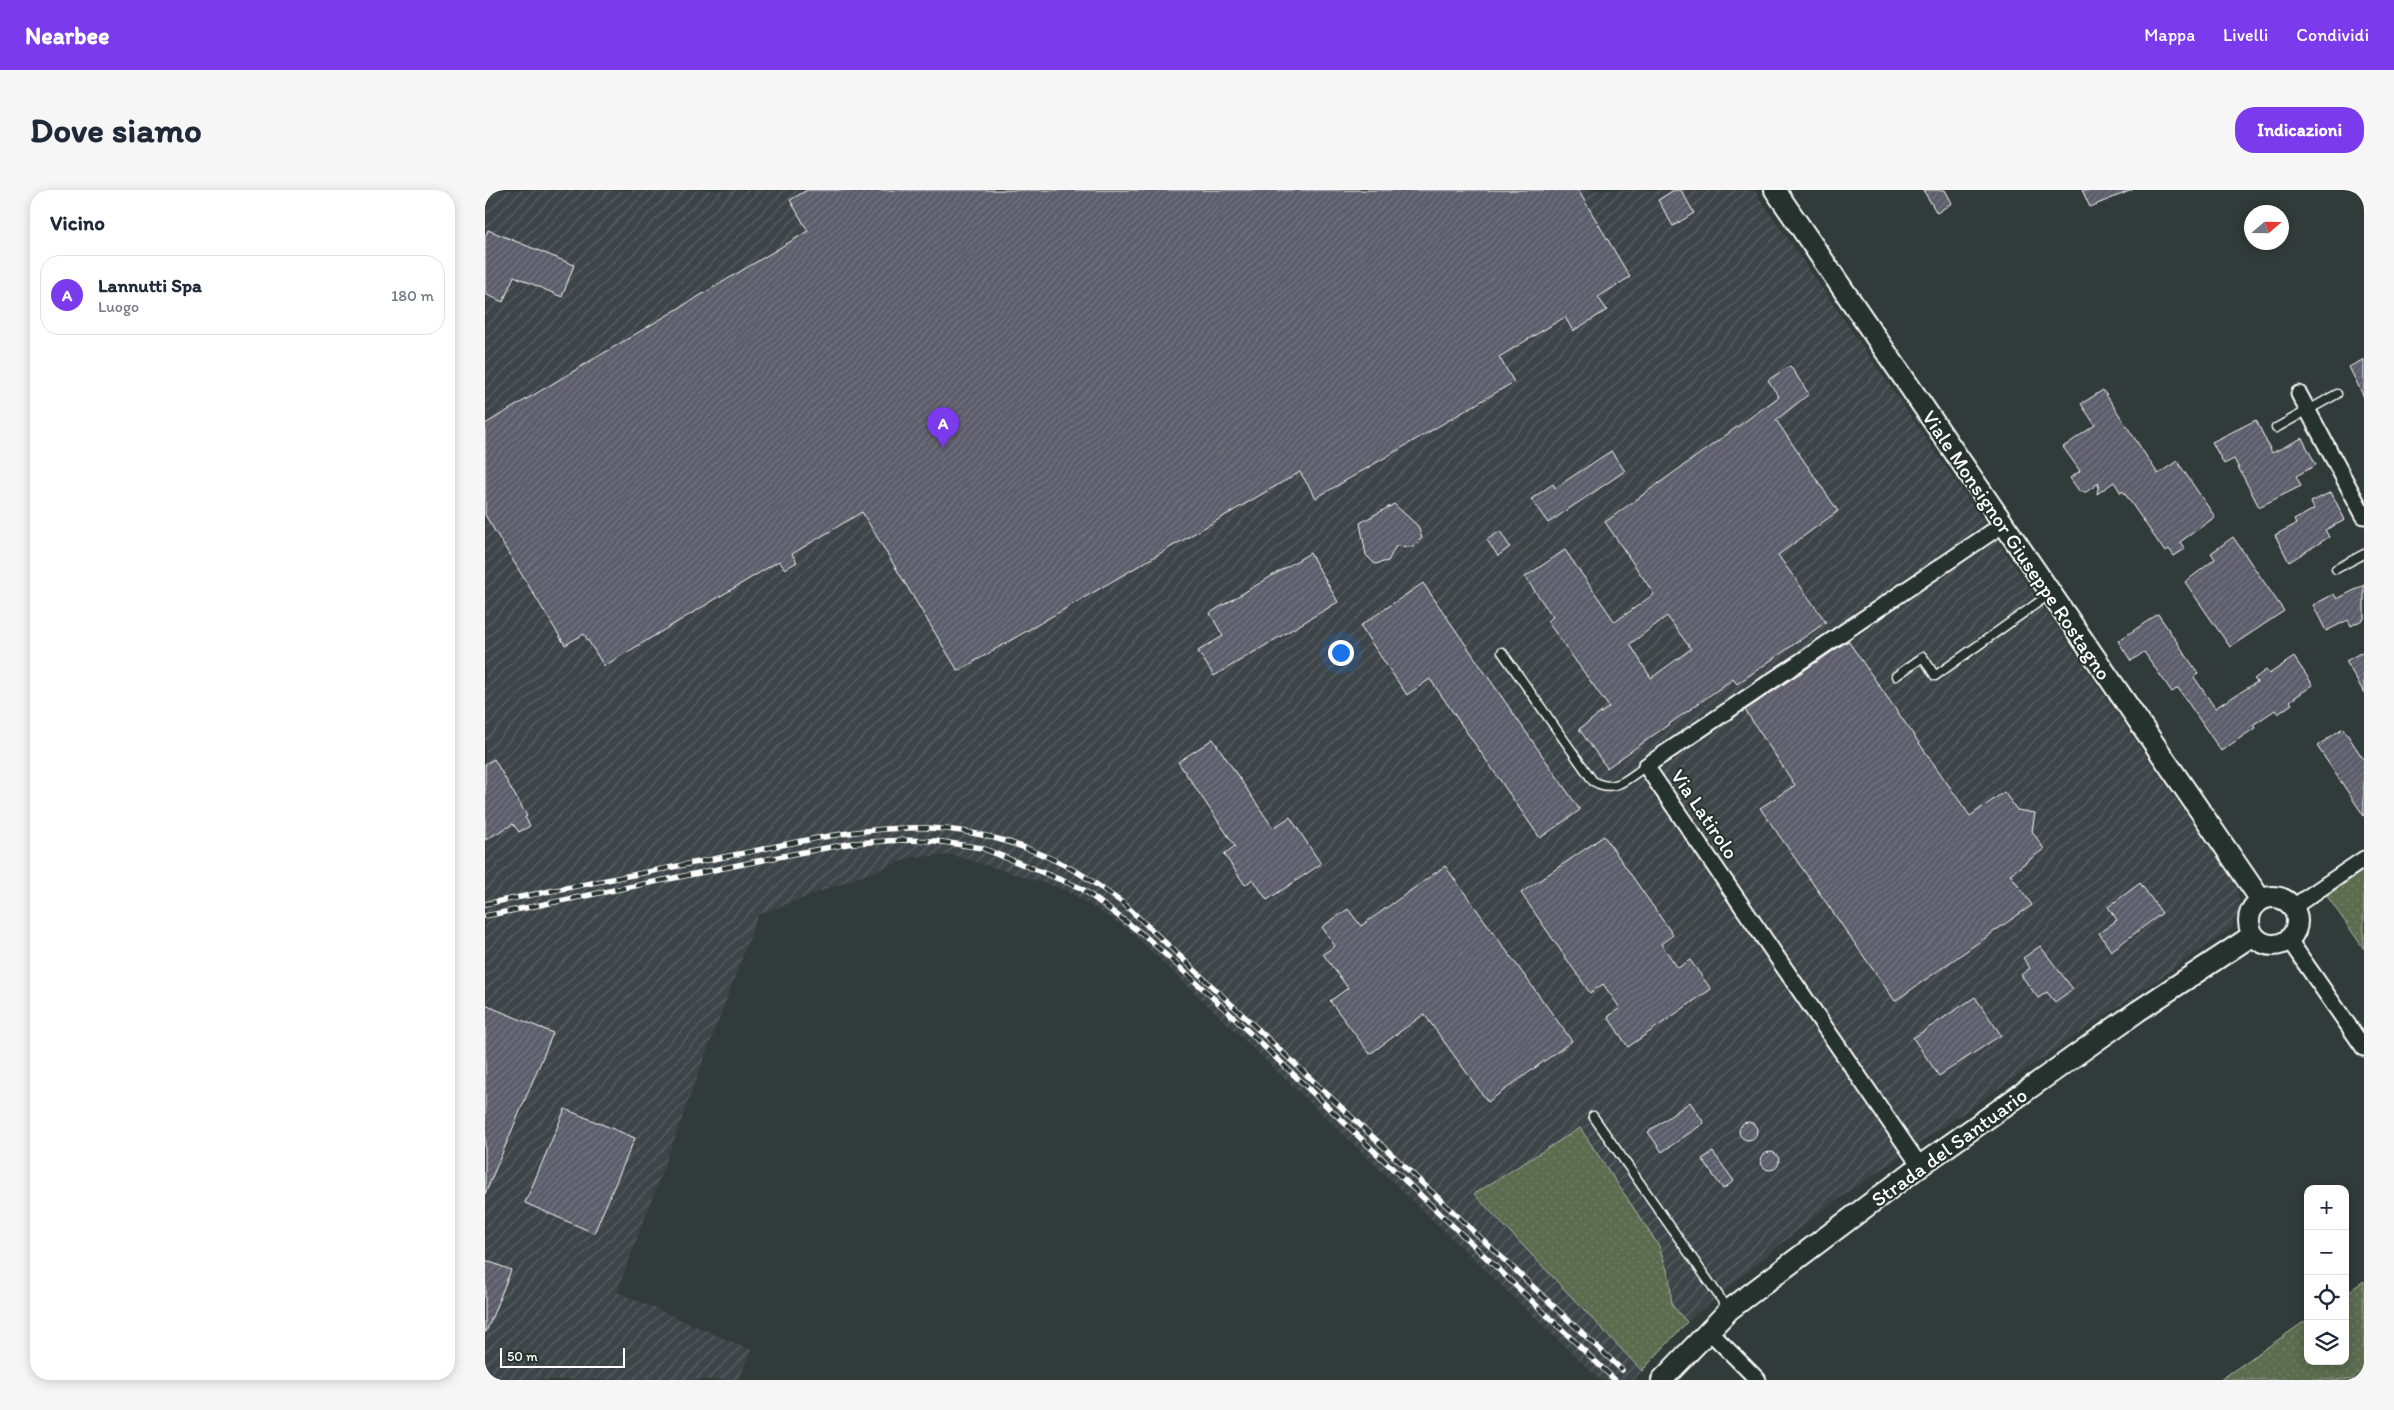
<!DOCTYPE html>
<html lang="it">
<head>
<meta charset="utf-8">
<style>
	:root { --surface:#fff; --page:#f6f6f7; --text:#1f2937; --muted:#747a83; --line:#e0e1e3; --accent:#7c3aed }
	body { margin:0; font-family:Itim,sans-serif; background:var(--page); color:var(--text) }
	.controls { position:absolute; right:15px; bottom:15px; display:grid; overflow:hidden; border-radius:10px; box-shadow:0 2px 12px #0003 }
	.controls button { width:45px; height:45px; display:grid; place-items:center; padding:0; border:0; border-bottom:1px solid var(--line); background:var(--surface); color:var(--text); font:25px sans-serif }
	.compass { position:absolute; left:1759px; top:15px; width:45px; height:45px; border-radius:50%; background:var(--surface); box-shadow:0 2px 12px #0003; rotate:70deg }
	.scale { position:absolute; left:15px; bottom:12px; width:125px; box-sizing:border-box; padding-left:5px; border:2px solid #fff; border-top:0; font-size:14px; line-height:18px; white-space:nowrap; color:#fff; -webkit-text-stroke:4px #26332d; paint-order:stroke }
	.you { position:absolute; left:855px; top:462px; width:18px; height:18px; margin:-12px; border:4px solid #fff; border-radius:50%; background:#1a73e8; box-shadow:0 0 0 8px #1a73e833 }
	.badge { display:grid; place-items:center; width:32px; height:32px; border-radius:50%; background:var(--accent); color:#fff; font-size:16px; font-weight:700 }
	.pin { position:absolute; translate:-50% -41px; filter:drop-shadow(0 1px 2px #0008) }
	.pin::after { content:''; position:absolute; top:26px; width:18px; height:15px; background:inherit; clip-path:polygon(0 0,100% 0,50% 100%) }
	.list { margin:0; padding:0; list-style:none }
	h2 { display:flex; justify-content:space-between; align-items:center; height:65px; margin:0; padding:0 20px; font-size:21px }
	h2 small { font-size:16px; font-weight:400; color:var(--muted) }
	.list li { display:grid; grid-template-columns:32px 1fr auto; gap:15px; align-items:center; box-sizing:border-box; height:80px; margin:0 10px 10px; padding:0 10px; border:1px solid var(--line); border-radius:20px }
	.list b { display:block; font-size:19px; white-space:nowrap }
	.list p { margin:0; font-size:16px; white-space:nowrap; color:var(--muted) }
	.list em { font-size:16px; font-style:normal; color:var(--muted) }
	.icon { flex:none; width:28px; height:28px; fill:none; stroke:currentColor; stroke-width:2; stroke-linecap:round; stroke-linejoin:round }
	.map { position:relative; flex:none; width:1879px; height:1190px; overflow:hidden; border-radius:20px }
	header { display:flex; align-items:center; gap:30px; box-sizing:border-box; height:70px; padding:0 25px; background:var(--accent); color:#fff }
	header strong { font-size:24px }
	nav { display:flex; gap:28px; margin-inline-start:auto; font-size:18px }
	.intro { display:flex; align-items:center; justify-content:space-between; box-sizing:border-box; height:120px; padding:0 30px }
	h1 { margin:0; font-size:35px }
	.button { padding:12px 22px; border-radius:20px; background:var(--accent); color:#fff; font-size:18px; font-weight:700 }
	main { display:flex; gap:30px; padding:0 30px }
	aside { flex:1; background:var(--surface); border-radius:20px; box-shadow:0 2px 12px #0003 }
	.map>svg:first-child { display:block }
</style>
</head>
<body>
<header>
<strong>Nearbee</strong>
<nav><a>Mappa</a><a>Livelli</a><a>Condividi</a></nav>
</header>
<div class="intro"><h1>Dove siamo</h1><a class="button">Indicazioni</a></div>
<main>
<aside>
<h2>Vicino<small></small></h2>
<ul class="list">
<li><span class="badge">A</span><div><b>Lannutti Spa</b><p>Luogo</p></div><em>180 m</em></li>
</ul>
</aside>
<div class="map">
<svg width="1879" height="1190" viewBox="0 0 1879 1190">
	<defs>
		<pattern id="industrial-furrows" width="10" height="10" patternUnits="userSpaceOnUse" patternTransform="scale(1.25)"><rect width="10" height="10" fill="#3e4548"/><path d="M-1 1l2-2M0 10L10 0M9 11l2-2" fill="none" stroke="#5b6163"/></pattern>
		<pattern id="grass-dots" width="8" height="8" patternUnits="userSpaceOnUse" patternTransform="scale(1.25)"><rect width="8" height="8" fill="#5c6c4f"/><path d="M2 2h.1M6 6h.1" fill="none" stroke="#748269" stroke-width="1.8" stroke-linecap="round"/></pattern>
		<pattern id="building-hatch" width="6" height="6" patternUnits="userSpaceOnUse" patternTransform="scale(1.25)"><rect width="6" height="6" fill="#5c5d6a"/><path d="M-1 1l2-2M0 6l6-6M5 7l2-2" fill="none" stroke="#747580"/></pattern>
	</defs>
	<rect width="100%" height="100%" fill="#313b39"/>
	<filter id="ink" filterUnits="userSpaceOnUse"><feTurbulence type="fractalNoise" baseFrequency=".02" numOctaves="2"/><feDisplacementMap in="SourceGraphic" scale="10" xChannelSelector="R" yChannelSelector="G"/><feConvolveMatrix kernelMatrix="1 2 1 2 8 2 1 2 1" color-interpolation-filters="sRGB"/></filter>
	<g filter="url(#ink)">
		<path fill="url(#industrial-furrows)" d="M 0,0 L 1269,0 L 1752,697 L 1755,720 L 1746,739 L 1336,1021 L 1202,1132 L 1187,1115 L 1184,1086 L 989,1004 L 1157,1181 L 1149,1190 L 1115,1190 L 643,739 L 581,700 L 468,665 L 428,667 L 273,725 L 132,1102 L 266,1160 L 254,1190 L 0,1190 Z"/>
		<path fill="url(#grass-dots)" stroke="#aeb6a7" d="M 1879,680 L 1879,759 L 1842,706 Z
			M 1095,938 L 1174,1056 L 1184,1086 L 1187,1115 L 1202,1132 L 1157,1181 L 989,1004 Z
			M 1879,1091 L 1879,1190 L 1735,1190 L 1823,1129 L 1823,1171 L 1860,1171 L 1860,1104 Z"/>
		<path fill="url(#building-hatch)" stroke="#fff" fill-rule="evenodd" d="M 322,0 L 1093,0 L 1145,87 L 1113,107 L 1122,120 L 1088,141 L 1080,127 L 1014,167 L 1029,192 L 831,308 L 815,282 L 473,481 L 377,322 L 307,364 L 312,372 L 300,379 L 294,371 L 119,476 L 99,444 L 80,455 L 0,325 L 0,234 L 323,41 L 305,10 Z
			M 1189,0 L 1196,0 L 1209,23 L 1188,36 L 1173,10 Z
			M 1438,0 L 1460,0 L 1467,13 L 1452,23 Z
			M 1597,0 L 1647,0 L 1605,17 Z
			M 3,40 L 89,75 L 77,107 L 29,86 L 18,112 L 0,104 L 0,47 Z
			M 1879,169 L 1879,207 L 1864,177 Z
			M 1305,176 L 1324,204 L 1291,230 L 1353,321 L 1293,365 L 1341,432 L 1252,494 L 1248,489 L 1122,578 L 1094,539 L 1124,517 L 1062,431 L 1068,427 L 1040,387 L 1080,360 L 1130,432 L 1169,404 L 1120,332 L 1291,209 L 1294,207 L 1283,190 ZM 1182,426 L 1206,459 L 1166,488 L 1145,454 Z
			M 1618,200 L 1673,284 L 1692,271 L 1730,327 L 1695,352 L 1700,359 L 1689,366 L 1684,359 L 1680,362 L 1638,301 L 1636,303 L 1629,292 L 1612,304 L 1614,293 L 1601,302 L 1595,302 L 1585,288 L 1595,281 L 1578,257 L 1610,235 L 1596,214 Z
			M 1771,230 L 1787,263 L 1817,248 L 1831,275 L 1811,286 L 1816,296 L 1774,317 L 1749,269 L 1739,274 L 1727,252 Z
			M 1126,261 L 1140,281 L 1063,333 L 1046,309 L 1068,294 L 1070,298 Z
			M 1846,302 L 1860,330 L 1840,340 L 1844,347 L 1804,372 L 1790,345 L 1811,334 L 1809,330 L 1829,319 L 1826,312 Z
			M 909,314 L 933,336 L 937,348 L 928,357 L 911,356 L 903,371 L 890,374 L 881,365 L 875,333 Z
			M 1015,341 L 1025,357 L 1013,366 L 1002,350 Z
			M 1748,347 L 1799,421 L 1745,457 L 1700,392 L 1730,369 L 1726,363 Z
			M 825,363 L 853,412 L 729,486 L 713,461 L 738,446 L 725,423 Z
			M 938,393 L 1095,620 L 1055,648 L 945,489 L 922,505 L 875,436 Z
			M 1879,395 L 1879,429 L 1866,436 L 1863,430 L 1841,441 L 1828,415 L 1849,404 L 1852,409 Z
			M 1673,424 L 1713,483 L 1709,487 L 1730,518 L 1772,492 L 1769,489 L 1781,480 L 1784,484 L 1809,467 L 1828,495 L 1805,511 L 1807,514 L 1793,524 L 1790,520 L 1768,535 L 1770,538 L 1736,561 L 1693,498 L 1687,502 L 1659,462 L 1646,471 L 1633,451 Z
			M 1363,451 L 1485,626 L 1519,602 L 1532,620 L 1550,623 L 1547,641 L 1559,659 L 1525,684 L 1547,715 L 1410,811 L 1275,618 L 1310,595 L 1260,520 Z
			M 1879,461 L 1879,503 L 1861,471 Z
			M 1858,538 L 1879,570 L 1879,626 L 1832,556 Z
			M 728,549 L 788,638 L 805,627 L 836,674 L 782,710 L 768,689 L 760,695 L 739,664 L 750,656 L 693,572 Z
			M 9,569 L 42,626 L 40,627 L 45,636 L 34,642 L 28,634 L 0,650 L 0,574 Z
			M 1119,646 L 1188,745 L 1176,754 L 1193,778 L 1205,770 L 1226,799 L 1143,857 L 1123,827 L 1135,818 L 1118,794 L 1105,803 L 1036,703 Z
			M 960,676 L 1087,851 L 1003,912 L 939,824 L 885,864 L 845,811 L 863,798 L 838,764 L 850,756 L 837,737 L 863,719 L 876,736 Z
			M 1655,693 L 1677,723 L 1626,761 L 1614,743 L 1632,730 L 1623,717 Z
			M 1555,756 L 1588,799 L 1570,812 L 1562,802 L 1553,808 L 1536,785 L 1545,778 L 1538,768 Z
			M 1490,807 L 1516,845 L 1454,886 L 1428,848 Z
			M 0,815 L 68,843 L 0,1004 Z
			M 1205,912 L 1219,933 L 1177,962 L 1163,942 Z
			M 80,919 L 150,948 L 109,1043 L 40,1013 Z
			M1254 941a9 9 0 1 1 18 0a9 9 0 1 1-18 0Z
			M 1228,962 L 1249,991 L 1238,999 L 1217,969 Z
			M1276 971a9 9 0 1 1 18 0a9 9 0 1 1-18 0Z
			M 0,1070 L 26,1080 L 1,1142 L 0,1142 Z"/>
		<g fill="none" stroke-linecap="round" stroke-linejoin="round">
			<defs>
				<path id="lane" d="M 1791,238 L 1852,204
					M 1851,379 L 1879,364
					M 1017,462 L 1108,591 C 1130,604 1143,588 1161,576
					M 1411,486 L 1438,467 L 1450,486 L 1565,404
					M 1108,926 L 1243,1119"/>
				<path id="street" d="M 1814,204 L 1879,326
					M 1808,717 L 1879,669
					M 1804,750 L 1879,858
					M 1435,976 L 1161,576 L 1517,335
					M 1223,1140 L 1273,1190"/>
				<path id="secondary" d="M 1290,0 L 1776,710
					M1764 731a24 24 0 1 1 48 0a24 24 0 1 1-48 0Z
					M 1177,1190 L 1244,1120 L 1435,976 L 1653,821 L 1768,745"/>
			</defs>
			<use href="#lane" stroke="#fff" stroke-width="11"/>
			<use href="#street" stroke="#fff" stroke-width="19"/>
			<use href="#secondary" stroke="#fff" stroke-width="24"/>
			<use href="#lane" stroke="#26332d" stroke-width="8"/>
			<use href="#street" stroke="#26332d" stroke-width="15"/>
			<use href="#secondary" stroke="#26332d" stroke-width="20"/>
			<defs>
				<path id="rail" d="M 0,714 C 83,698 166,681 249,665 C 312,652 378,636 443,638 C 494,639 551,658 594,683 C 609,692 623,703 638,713 L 1137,1180
					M 0,726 L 308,664 L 368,653 L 418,650 L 451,651 L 497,658 L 596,698 L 660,746 L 726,806 L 1130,1190"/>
			</defs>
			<use href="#rail" stroke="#fff" stroke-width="5.5"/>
			<use href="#rail" stroke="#26332d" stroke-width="4" stroke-dasharray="11" stroke-linecap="butt"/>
		</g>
	</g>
	<g text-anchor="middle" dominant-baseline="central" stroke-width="4" stroke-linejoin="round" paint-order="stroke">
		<g font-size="21" fill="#fff" stroke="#26332d">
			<text transform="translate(1532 355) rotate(56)">Viale Monsignor Giuseppe Rostagno</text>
			<text transform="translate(1220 624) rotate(56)">Via Latirolo</text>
			<text transform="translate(1464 957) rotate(-36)">Strada del Santuario</text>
		</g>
	</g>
</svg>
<div class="controls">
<button>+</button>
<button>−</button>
<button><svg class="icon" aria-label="locate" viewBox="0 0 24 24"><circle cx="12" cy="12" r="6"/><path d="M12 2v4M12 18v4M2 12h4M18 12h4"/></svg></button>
<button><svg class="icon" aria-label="layers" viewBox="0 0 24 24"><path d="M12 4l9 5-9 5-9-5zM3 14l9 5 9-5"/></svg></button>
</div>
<svg class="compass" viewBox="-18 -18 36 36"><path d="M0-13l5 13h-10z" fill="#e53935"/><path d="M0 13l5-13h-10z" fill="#747a83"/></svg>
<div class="scale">50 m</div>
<div class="you"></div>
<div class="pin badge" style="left:458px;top:258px">A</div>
</div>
</main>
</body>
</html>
